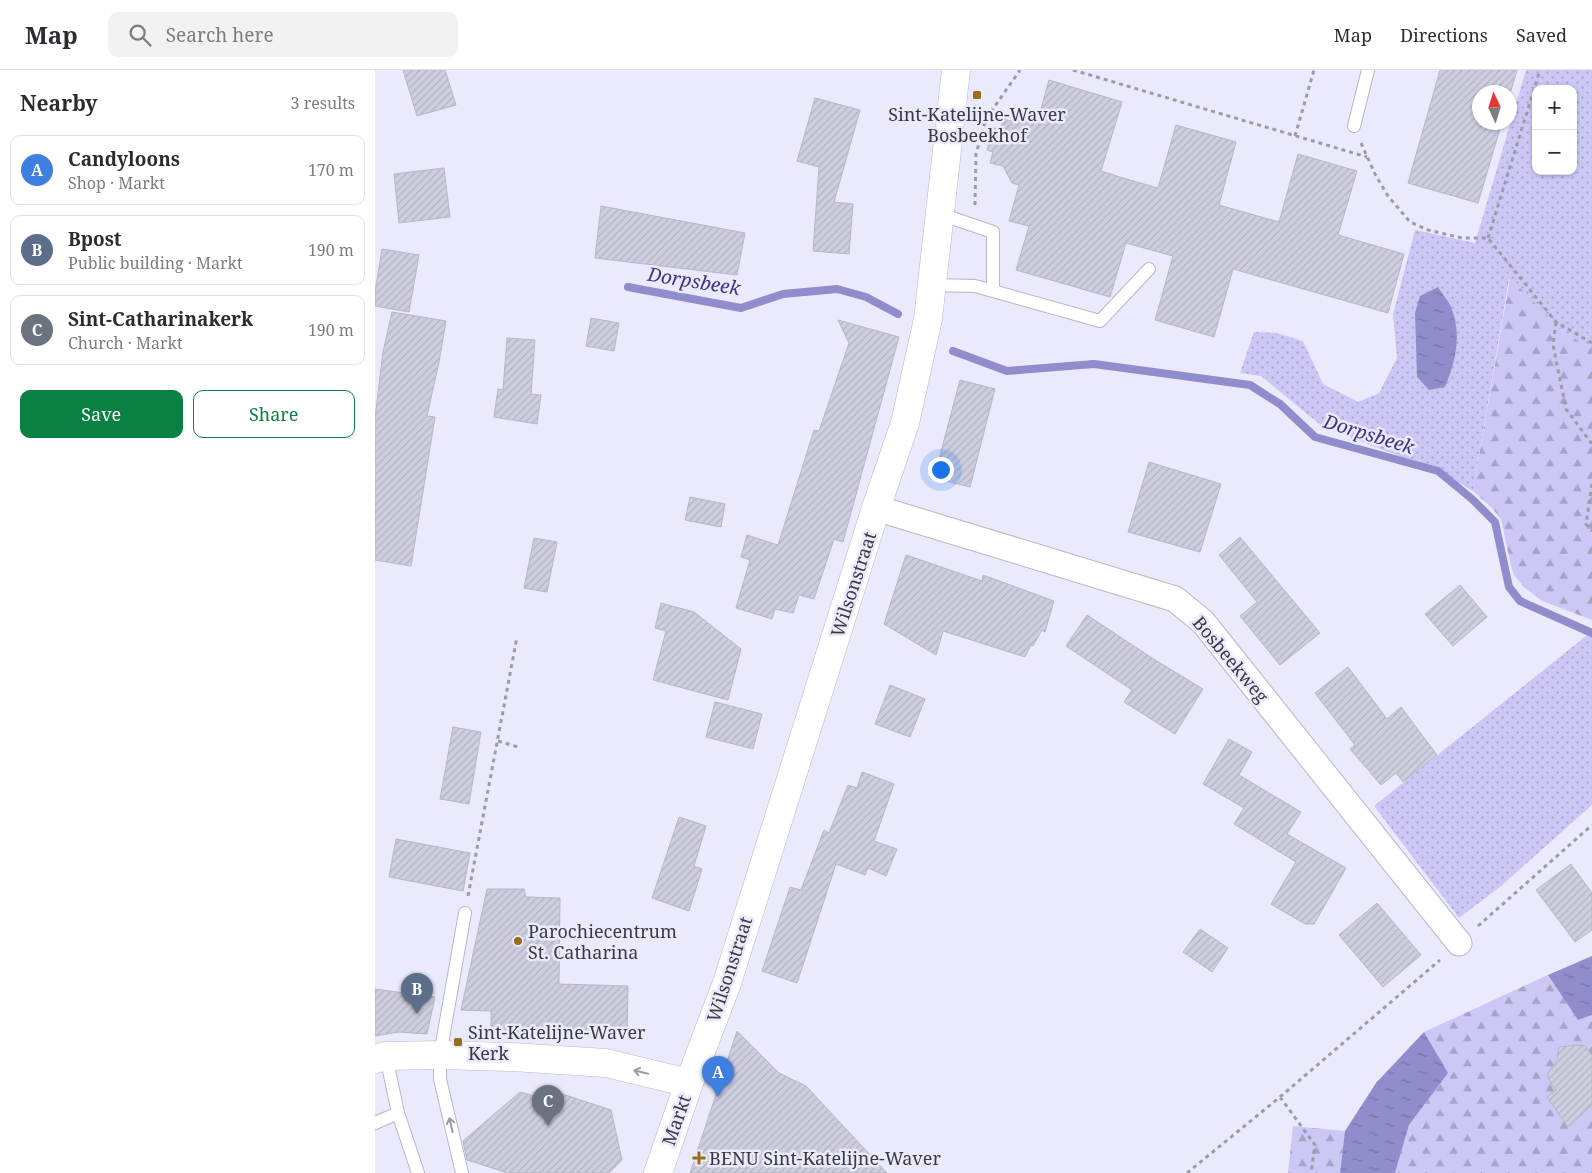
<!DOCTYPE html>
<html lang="en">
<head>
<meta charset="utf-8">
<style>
	:root { --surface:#fff; --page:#f2f2f3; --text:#2b2b33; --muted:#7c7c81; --line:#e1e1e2; --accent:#0b8043 }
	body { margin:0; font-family:"Noto Serif",serif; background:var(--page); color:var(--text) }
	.controls { position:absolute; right:15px; top:15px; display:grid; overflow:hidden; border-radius:10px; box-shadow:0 1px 4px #0004 }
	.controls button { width:45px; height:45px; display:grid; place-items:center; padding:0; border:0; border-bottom:1px solid var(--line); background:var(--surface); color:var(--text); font:25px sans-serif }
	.compass { position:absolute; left:1097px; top:15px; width:45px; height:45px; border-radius:50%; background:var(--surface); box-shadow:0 1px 4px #0004; rotate:356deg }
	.you { position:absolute; left:565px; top:399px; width:18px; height:18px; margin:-12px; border:4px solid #fff; border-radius:50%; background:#1a73e8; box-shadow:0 0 0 8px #1a73e833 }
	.badge { display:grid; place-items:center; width:32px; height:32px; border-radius:50%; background:var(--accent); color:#fff; font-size:16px; font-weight:700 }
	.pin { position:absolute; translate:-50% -41px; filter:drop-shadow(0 1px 2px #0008) }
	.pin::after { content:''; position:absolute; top:26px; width:18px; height:15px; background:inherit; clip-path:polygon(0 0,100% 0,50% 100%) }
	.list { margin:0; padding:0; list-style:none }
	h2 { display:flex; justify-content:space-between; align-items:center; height:65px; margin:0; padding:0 20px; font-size:21px }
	h2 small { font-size:16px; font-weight:400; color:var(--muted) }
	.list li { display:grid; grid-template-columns:32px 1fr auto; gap:15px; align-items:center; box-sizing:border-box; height:70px; margin:0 10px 10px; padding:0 10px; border:1px solid var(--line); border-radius:10px }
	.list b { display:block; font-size:19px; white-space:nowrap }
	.list p { margin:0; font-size:16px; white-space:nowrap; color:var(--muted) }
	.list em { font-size:16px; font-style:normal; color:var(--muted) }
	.actions { display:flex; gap:10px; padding:15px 20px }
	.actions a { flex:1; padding:11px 0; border:1px solid var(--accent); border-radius:10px; text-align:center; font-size:18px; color:var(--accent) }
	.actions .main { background:var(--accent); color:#fff }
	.icon { flex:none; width:28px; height:28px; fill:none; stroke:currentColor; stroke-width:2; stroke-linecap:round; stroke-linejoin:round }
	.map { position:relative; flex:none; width:1217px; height:1103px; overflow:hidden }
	header { display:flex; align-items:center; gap:30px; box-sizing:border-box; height:70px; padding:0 25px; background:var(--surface); border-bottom:1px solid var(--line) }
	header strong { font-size:24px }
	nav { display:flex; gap:28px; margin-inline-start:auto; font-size:18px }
	.search { width:350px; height:45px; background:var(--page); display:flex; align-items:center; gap:12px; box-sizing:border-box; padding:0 18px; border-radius:10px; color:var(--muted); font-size:19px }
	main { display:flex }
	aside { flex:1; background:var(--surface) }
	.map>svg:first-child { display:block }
</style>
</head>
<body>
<header>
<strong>Map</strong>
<div class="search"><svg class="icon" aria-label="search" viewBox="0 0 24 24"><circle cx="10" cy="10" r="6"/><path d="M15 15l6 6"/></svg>Search here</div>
<nav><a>Map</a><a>Directions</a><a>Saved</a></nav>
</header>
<main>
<aside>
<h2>Nearby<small>3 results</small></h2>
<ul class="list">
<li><span class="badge" style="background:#3f7fe0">A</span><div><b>Candyloons</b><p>Shop · Markt</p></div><em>170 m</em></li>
<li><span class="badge" style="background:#5c6f8a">B</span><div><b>Bpost</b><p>Public building · Markt</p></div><em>190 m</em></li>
<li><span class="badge" style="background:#6b7280">C</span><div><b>Sint-Catharinakerk</b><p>Church · Markt</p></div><em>190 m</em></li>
</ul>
<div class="actions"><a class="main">Save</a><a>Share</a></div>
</aside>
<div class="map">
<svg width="1217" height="1103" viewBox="0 0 1217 1103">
	<defs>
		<pattern id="grass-dots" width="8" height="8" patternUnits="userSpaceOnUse" patternTransform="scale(1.25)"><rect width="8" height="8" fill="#cbc8f6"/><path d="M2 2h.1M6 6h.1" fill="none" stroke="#a6a3c9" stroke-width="1.8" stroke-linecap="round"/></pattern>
		<pattern id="forest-firs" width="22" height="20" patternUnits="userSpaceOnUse" patternTransform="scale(1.25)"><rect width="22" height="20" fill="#cbc8f6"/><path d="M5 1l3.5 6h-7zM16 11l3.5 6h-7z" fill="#a6a3c9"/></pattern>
		<pattern id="water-ripples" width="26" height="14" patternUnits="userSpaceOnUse" patternTransform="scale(1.25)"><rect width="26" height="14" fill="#918ccb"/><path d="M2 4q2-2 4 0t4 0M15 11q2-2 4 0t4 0" fill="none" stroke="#7773a6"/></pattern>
		<pattern id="building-hatch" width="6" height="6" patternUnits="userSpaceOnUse" patternTransform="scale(1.25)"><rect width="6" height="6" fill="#cfcee0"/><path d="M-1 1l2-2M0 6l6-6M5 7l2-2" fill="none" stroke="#b2b2c1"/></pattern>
	</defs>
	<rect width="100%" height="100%" fill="#eaeafc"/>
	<path fill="url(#grass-dots)" fill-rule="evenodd" d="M 1151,0 L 1217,0 L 1217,279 L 1188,261 L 1134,209 L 1098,421 L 1063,401 L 948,357 L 886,306 L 865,303 L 879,262 L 902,263 L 928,271 L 948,314 L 983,332 L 1004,323 L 1022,288 L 1018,244 L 1040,160 L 1100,173 ZM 1161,19 L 1198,19 L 1198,101 L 1161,101 Z
		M 1216,562 L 1217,563 L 1217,735 L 1126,816 L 1084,848 L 999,736 Z"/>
	<path fill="url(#forest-firs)" d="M 1135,208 L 1188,261 L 1217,279 L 1217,550 L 1167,531 L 1150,518 L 1139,505 L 1136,496 L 1126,449 L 1117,438 L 1098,421 Z
		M 1173,905 L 1203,950 L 1217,945 L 1217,1103 L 1020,1103 L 1034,1055 L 1073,1003 L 1049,962 Z
		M 918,1056 L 970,1061 L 965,1103 L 913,1103 Z"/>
	<path fill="url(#water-ripples)" d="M 1063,217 C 1067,224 1073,230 1076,237 C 1087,264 1081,291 1070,317 L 1054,320 L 1042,307 L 1040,243 L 1045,226 Z
		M 1217,886 L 1217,945 L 1203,950 L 1173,905 Z
		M 1049,962 L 1073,1003 L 1034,1055 L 1020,1103 L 965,1103 L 970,1061 L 1001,1013 Z"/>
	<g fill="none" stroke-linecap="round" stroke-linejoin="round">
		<path stroke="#918ccb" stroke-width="8" d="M 253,217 L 366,238 L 408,224 L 462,219 L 491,227 L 523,244
			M 578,281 L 632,301 L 719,294 L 875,315 L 905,334 L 940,367 L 1063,401 L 1097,429 L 1120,452 L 1134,517 L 1145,531 L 1217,563"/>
	</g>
	<path fill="url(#building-hatch)" stroke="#b6b6c7" d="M 28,0 L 70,0 L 81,35 L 42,46 Z
		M 1065,0 L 1142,0 L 1134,27 L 1134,22 L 1104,22 L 1104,52 L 1127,52 L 1103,133 L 1033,113 Z
		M 674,10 L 747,32 L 726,101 L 748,108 L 783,118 L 801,55 L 861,72 L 844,135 L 904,152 L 923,84 L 982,101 L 963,165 L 1029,184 L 1013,243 L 858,199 L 839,267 L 780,250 L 798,186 L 751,173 L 735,227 L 641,200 L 654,156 L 634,151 L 644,115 L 637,113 L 628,96 L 615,93 L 618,82 L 612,80 L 618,58 L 625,59 L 628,49 L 641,52 L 656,43 L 664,46 Z
		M 440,28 L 485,40 L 459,132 L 478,134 L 474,184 L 438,181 L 444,97 L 422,91 Z
		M 69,98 L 75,147 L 24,153 L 19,104 Z
		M 226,136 L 370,163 L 362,205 L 220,188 Z
		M 7,179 L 44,185 L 34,242 L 0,236 L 0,222 Z
		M 17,242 L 71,251 L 64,292 L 52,346 L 60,347 L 36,496 L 0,490 L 0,348 L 8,282 Z
		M 216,248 L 244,253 L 239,281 L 211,276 Z
		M 463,250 L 524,267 L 468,472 L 459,469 L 439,529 L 424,525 L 418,543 L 400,539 L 397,549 L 361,538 L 375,490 L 366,487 L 372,465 L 403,475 L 439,360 L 444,361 L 474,273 Z
		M 132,268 L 160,270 L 156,324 L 166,325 L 162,354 L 119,347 L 123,319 L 128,320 Z
		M 585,310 L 620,319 L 595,417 L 559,408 Z
		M 774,392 L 846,414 L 825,482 L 753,462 Z
		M 315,427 L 350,434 L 346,457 L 310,450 Z
		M 865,467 L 945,563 L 905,595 L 865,546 L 882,532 L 844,485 Z
		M 159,468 L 182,472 L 172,522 L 149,518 Z
		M 531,485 L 607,511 L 608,505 L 679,531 L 670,562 L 667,560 L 658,576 L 656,575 L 650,587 L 568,561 L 561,585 L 509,554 Z
		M 1085,515 L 1112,547 L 1078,576 L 1050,544 Z
		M 286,533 L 319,542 L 366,579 L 353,630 L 278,610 L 291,561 L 280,558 Z
		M 712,545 L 777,588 L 828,619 L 800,664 L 749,632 L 757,620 L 691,576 Z
		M 973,597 L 1012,649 L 1026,637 L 1062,685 L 1028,712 L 1021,703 L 1006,715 L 975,679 L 980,675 L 940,623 Z
		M 515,615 L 550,629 L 535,667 L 500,654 Z
		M 340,632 L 387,644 L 378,679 L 331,667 Z
		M 78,657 L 106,662 L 94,734 L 65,729 Z
		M 854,669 L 877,682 L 864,705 L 926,742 L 912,764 L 971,798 L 939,854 L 930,854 L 896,834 L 921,792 L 859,754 L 869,738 L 828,714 Z
		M 487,702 L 519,714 L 499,771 L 522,779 L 511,806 L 493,798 L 490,805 L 461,794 L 422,913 L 387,901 L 415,817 L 426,820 L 449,760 L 454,763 L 473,715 L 482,718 Z
		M 304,747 L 331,756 L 319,796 L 327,799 L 314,841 L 277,828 Z
		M 21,769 L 95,783 L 88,821 L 14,807 Z
		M 1196,794 L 1217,823 L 1217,860 L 1200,872 L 1161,820 Z
		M 112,819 L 149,819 L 151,827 L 185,828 L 184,914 L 253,916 L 252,966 L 116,966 L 116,941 L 86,940 Z
		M 1002,833 L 1046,885 L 1008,917 L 964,865 Z
		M 825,859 L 853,878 L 837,902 L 808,882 Z
		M 0,919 L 60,927 L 52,964 L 24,962 L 0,966 Z
		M 362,961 L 404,1003 L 431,1016 L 512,1103 L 315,1103 Z
		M 1203,975 L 1210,976 L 1217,985 L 1217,1035 L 1193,1057 L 1172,1027 L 1181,1020 L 1173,1008 L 1173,1003 L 1182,990 L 1184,977 Z
		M 172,1019 L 236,1040 L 247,1090 L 234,1103 L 133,1103 L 92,1090 L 88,1071 L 145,1022 L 163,1027 Z"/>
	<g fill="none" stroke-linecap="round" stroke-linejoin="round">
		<defs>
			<path id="lane" d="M 979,56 L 993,0
				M 565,144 L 618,162 L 618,221
				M 556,215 L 600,216 L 725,251 L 774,199
				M 11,986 L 23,1043 L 43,1103
				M 0,1053 L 23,1043
				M 87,1103 L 65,1009 L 65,985 L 90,843"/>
			<path id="street" d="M 501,438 L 800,529 L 828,552 L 1084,873"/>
			<path id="secondary" d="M 0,989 L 11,986 L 65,985 L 137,987 L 231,993 L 314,1013
				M 283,1103 L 314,1013 L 352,913 L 501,438 L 530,353 L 553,249 L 581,0"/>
		</defs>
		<use href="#lane" stroke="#b8b7c8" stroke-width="14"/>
		<use href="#street" stroke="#b8b7c8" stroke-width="27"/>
		<use href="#secondary" stroke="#b8b7c8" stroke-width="29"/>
		<path stroke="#9c9ca9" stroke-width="3" stroke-dasharray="4 4" stroke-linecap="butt" d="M 698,0 L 992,87
			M 920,66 L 939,0
			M 986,73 L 1000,104 L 1013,126 L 1035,152 L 1053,160 L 1087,168 L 1113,168 L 1181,252 L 1217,273
			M 600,135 L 601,84 L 611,49 L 645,0
			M 1113,168 L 1165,0
			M 1181,252 L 1178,275 L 1191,339 L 1217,374
			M 1217,414 L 1211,454 L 1217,461
			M 123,671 L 143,677
			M 93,826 L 142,567
			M 1103,856 L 1217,755
			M 905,1027 L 940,1075 L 936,1103
			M 812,1103 L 905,1027 L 1065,890"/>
		<use href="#lane" stroke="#fff" stroke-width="12"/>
		<use href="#street" stroke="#fff" stroke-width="25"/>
		<use href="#secondary" stroke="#fff" stroke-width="28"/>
	</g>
	<defs><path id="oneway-shaft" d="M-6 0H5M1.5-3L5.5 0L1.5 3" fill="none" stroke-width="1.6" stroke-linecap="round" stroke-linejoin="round" transform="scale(1.25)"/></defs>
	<g stroke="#9c9ca0">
		<use href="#oneway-shaft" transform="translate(266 1002) rotate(-166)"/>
		<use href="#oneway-shaft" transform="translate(76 1055) rotate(-103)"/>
	</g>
	<g fill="#996d1b" stroke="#eaeafc" stroke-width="2">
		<rect x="597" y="20" width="10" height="10" rx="2.5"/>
		<circle cx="143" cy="871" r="5"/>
		<rect x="78" y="967" width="10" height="10" rx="2.5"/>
		<path d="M321.5 1080.5h5v5h5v5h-5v5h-5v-5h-5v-5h5z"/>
	</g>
	<g text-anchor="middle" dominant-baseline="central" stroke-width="5" stroke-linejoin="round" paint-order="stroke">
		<g font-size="18" fill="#3a3a41" stroke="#eaeafc" text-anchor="start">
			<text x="602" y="44" text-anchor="middle">Sint-Katelijne-Waver<tspan x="602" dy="21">Bosbeekhof</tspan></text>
			<text x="153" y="861">Parochiecentrum<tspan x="153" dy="21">St. Catharina</tspan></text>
			<text x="93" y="962">Sint-Katelijne-Waver<tspan x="93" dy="21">Kerk</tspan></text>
			<text x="334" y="1088">BENU Sint-Katelijne-Waver</text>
		</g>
		<g font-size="18" fill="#3a3a41" stroke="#eaeafc">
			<text transform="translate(478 514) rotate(-72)">Wilsonstraat</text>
			<text transform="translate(856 589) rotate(50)">Bosbeekweg</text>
			<text transform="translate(354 899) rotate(-72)">Wilsonstraat</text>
			<text transform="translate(301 1050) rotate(-71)">Markt</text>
		</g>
		<g font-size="19" font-style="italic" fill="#41337f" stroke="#eaeafc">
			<text transform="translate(319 211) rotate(9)">Dorpsbeek</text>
			<text transform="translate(994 364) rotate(17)">Dorpsbeek</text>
		</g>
	</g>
</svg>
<div class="controls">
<button>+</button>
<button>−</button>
</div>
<svg class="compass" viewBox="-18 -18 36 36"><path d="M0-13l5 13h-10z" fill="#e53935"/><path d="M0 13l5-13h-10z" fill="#7c7c81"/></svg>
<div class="you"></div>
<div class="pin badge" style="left:343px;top:1027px;background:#3f7fe0">A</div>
<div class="pin badge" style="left:42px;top:944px;background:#5c6f8a">B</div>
<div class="pin badge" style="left:173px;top:1056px;background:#6b7280">C</div>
</div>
</main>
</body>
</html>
